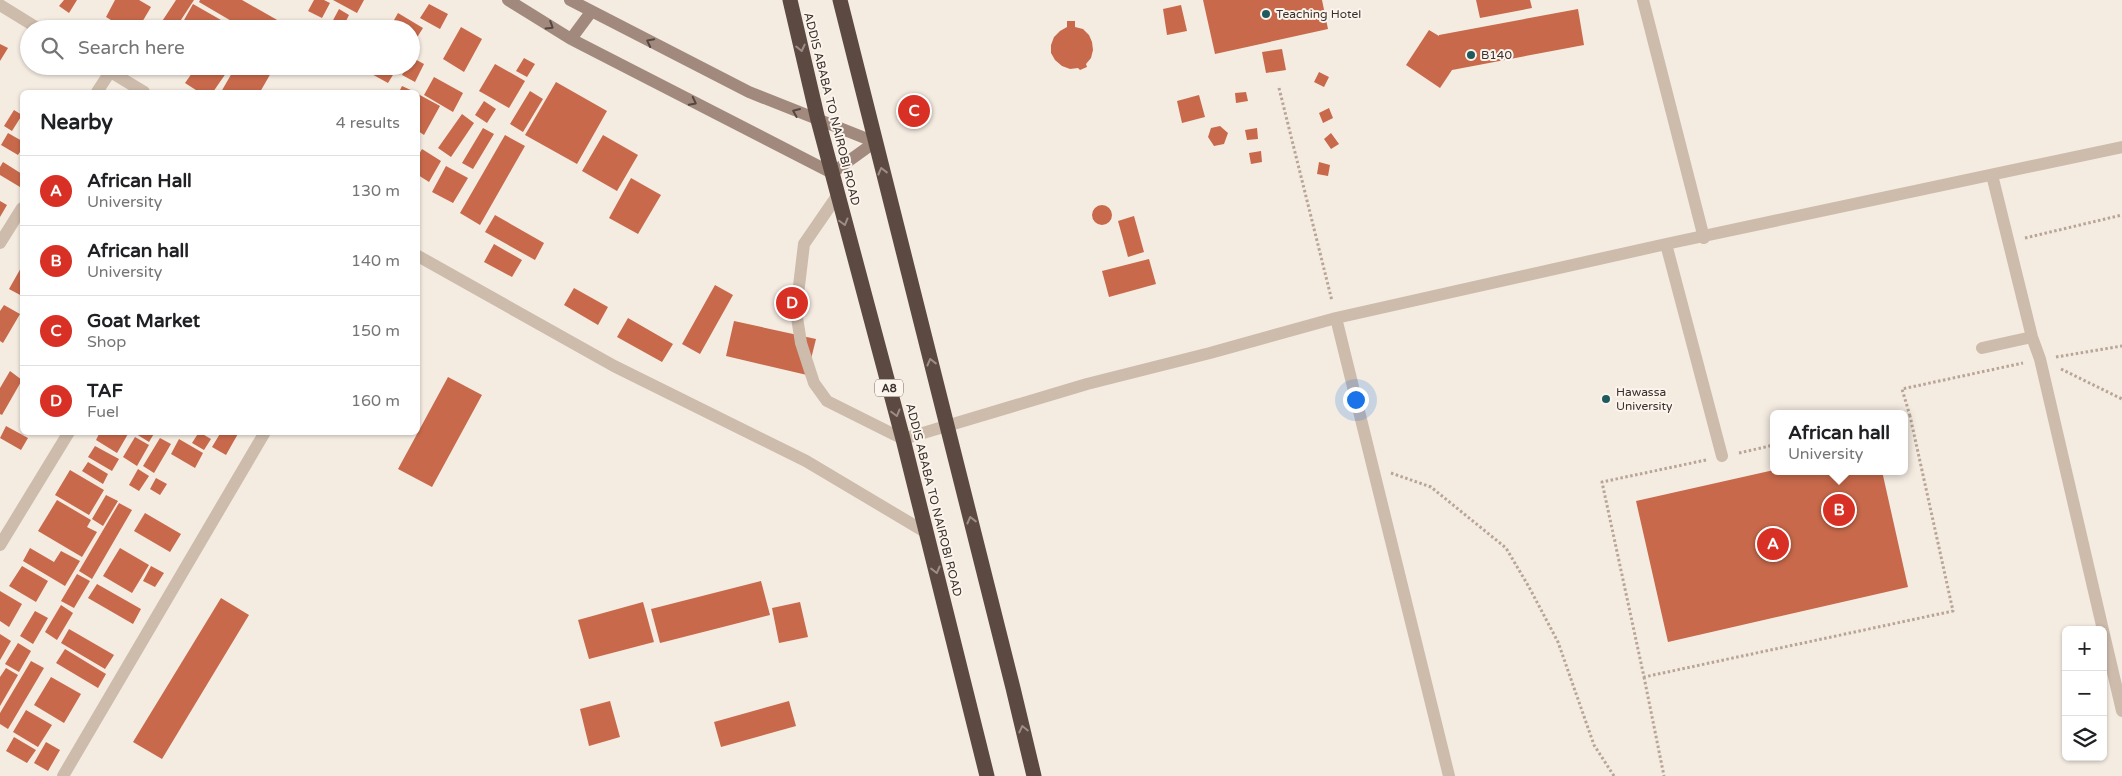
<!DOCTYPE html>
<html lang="en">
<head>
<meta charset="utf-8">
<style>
	:root { --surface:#fff; --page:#f2f2f2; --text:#202124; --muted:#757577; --line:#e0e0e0; --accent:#d93025 }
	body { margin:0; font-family:"Varela Round",sans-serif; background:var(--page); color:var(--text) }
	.controls { position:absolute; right:15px; bottom:15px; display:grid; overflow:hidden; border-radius:8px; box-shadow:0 1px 4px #0004 }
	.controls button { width:45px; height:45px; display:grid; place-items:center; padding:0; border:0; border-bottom:1px solid var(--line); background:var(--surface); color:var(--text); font:25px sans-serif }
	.you { position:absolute; left:1355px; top:399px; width:18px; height:18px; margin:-12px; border:4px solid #fff; border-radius:50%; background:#1a73e8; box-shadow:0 0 0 8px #1a73e833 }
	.badge { display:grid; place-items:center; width:32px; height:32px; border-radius:50%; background:var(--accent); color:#fff; font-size:16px; font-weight:700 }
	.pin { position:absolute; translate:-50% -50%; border:2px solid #fff; box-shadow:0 1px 5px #0006 }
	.popup { position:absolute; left:1770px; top:410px; width:138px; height:65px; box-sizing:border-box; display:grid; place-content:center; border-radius:8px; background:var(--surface); filter:drop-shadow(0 1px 4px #0005); font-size:16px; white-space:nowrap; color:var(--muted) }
	.popup b { font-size:19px; color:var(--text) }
	.popup::after { content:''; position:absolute; left:50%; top:100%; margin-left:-10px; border:10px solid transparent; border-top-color:var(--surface) }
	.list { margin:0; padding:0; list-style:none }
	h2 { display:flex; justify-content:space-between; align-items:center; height:65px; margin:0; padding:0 20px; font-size:21px }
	h2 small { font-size:16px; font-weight:400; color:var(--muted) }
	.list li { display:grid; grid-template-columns:32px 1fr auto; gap:15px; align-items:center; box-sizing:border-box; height:70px; padding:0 20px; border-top:1px solid var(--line) }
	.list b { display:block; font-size:19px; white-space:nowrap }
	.list p { margin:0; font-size:16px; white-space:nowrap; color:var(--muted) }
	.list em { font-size:16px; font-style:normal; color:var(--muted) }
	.icon { flex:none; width:28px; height:28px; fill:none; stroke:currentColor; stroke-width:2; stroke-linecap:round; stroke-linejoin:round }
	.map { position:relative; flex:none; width:2122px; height:776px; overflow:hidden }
	.search { position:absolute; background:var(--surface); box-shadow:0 1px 4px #0004; left:20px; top:20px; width:400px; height:55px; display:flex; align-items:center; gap:12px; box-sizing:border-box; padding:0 18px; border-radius:28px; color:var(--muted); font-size:19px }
	.panel { position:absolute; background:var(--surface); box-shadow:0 1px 4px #0004; left:20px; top:90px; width:400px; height:345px; border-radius:8px }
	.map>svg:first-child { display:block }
</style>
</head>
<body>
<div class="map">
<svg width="2122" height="776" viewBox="0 0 2122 776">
	<rect width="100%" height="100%" fill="#f4ebe1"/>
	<path fill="#c8694b" d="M 64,0 L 77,0 L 69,13 L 59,6 Z
		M 115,0 L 139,0 L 151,7 L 138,29 L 126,29 L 106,17 Z
		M 176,0 L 194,0 L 175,29 L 157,29 Z
		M 200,0 L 242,0 L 293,29 L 245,29 L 199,2 Z
		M 314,0 L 324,0 L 330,3 L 322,18 L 308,11 Z
		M 333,0 L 364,0 L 357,13 Z
		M 1203,0 L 1322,0 L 1328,29 L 1215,54 Z
		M 1476,0 L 1530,0 L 1532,8 L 1480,18 Z
		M 193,4 L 221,20 L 216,29 L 179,29 Z
		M 429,4 L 448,14 L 440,29 L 420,18 Z
		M 1181,5 L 1187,31 L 1167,35 L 1163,9 Z
		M 339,9 L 349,15 L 342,29 L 331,24 Z
		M 1578,9 L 1584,45 L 1452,70 L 1440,88 L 1406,65 L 1429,30 L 1439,36 L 1439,35 Z
		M 398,13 L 423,28 L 411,47 L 411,29 L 389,29 Z
		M 1067,21 L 1075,21 L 1075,27 L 1083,29 L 1089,35 L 1092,42 L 1093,50 L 1091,58 L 1086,64 L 1087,67 L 1080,70 L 1078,68 L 1070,69 L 1062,66 L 1055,60 L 1051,53 L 1051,45 L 1054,37 L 1060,31 L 1067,27 Z
		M 226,22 L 237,29 L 222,29 Z
		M 461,27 L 482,39 L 464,72 L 443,59 Z
		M 0,44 L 8,48 L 0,61 Z
		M 1282,49 L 1286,70 L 1266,73 L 1262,52 Z
		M 411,57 L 424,64 L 415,82 L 402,75 L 407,66 L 411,66 Z
		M 524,58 L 535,64 L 527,77 L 516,71 Z
		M 495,64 L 525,81 L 509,108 L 479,91 Z
		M 197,66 L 231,66 L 213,92 L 199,92 L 185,83 Z
		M 236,66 L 275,66 L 260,92 L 221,92 Z
		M 357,66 L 390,66 L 396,70 L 388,83 Z
		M 1319,72 L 1329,77 L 1324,87 L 1314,82 Z
		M 434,77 L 463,93 L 453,112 L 424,95 Z
		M 556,82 L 607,111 L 577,164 L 525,135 Z
		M 402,86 L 415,92 L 399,92 Z
		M 530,91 L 543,99 L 523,132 L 510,124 Z
		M 1246,92 L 1248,101 L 1236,103 L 1235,93 Z
		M 418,94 L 440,106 L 424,135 L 418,131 L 418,114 L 420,110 L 418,109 Z
		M 1199,95 L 1205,117 L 1182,123 L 1177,101 Z
		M 484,101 L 496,109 L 487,123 L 475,115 Z
		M 1329,108 L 1333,118 L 1323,123 L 1319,113 Z
		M 14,110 L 22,115 L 12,131 L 4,126 Z
		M 462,114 L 474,123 L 451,157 L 438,148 Z
		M 1220,126 L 1228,133 L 1224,144 L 1214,146 L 1208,137 L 1211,128 Z
		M 483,128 L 494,134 L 473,169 L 462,163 Z
		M 1257,128 L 1258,139 L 1247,140 L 1245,130 Z
		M 8,133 L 22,141 L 22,149 L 18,155 L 1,145 Z
		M 1331,133 L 1339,144 L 1331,149 L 1324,139 Z
		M 505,135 L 525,146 L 480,225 L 460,213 Z
		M 603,135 L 638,155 L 617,191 L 582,171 Z
		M 422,149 L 441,161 L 429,182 L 418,175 L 418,156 Z
		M 1261,151 L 1262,162 L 1251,164 L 1249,153 Z
		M 3,162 L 22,174 L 22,183 L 20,187 L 0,175 L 0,167 Z
		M 1319,162 L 1330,165 L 1328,176 L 1317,174 Z
		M 446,166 L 468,178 L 453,203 L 432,192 Z
		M 631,178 L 661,195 L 638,234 L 609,218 Z
		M 0,201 L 7,205 L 0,217 Z
		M1092 215a10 10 0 1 1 20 0a10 10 0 1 1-20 0Z
		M 495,215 L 544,243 L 535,260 L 485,232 Z
		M 1134,216 L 1144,252 L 1128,257 L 1118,221 Z
		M 494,244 L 522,260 L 512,277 L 484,262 Z
		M 1149,259 L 1156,284 L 1109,297 L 1102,271 Z
		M 22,266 L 22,296 L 9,289 Z
		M 715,285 L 733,295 L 700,354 L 682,344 Z
		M 574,288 L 608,307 L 598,325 L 564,305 Z
		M 4,305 L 20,314 L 3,343 L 0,341 L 0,311 Z
		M 628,318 L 673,344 L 662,362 L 617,337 Z
		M 734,321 L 816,339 L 807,375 L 726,356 Z
		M 10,371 L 22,380 L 2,415 L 0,414 L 0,388 Z
		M 448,377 L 482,395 L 432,487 L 398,469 Z
		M 6,426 L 28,438 L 21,450 L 0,438 Z
		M 100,432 L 125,432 L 128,434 L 117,453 L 96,440 Z
		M 133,432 L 155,432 L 149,442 Z
		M 199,432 L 211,439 L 204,450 L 192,443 Z
		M 221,432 L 239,432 L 226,455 L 212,447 Z
		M 135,437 L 149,445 L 137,466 L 123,457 Z
		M 160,438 L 171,444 L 154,473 L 143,466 Z
		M 179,439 L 203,453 L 195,468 L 171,454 Z
		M 95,446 L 119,459 L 112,471 L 88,457 Z
		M 88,462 L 108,474 L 103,484 L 82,471 Z
		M 138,469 L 149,476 L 139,491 L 129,485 Z
		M 70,470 L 104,490 L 89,515 L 55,495 Z
		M 1774,470 L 1774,471 L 1882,471 L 1908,587 L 1668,642 L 1636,501 Z
		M 156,478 L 167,484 L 160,495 L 150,489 Z
		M 106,495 L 118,501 L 103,526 L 92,519 Z
		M 57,500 L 91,520 L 87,527 L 97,532 L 82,557 L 38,531 Z
		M 119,503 L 132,510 L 92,579 L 79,571 Z
		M 145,513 L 181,534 L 170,552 L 134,531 Z
		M 30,548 L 54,562 L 61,551 L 80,561 L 65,586 L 23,561 Z
		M 120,548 L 149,565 L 132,593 L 103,576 Z
		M 22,566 L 48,581 L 36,602 L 9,586 Z
		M 151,566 L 164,573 L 155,587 L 143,581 Z
		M 77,574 L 90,581 L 74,608 L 61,601 Z
		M 761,581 L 770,615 L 660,643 L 651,609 Z
		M 97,584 L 141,609 L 133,624 L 88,598 Z
		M 0,591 L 22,604 L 9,627 L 0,621 Z
		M 221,598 L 249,615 L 162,759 L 133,742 Z
		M 643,602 L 654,642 L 589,659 L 578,620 Z
		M 800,602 L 808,637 L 779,643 L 772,608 Z
		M 61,605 L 73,613 L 57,640 L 45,632 Z
		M 35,611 L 48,618 L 33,644 L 20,636 Z
		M 69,629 L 114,655 L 105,669 L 61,643 Z
		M 0,634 L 11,641 L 0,660 Z
		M 18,643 L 31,651 L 19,672 L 5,664 Z
		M 65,649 L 106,674 L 98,688 L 56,663 Z
		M 31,661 L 44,668 L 8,729 L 0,724 L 0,713 Z
		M 6,668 L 18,675 L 0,706 L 0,677 Z
		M 51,677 L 81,694 L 64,723 L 34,705 Z
		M 610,701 L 620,737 L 589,746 L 580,709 Z
		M 789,701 L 796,726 L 721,747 L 714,722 Z
		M 26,710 L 52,725 L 38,747 L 13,732 Z
		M 14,737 L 36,750 L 27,763 L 6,751 Z
		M 46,742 L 60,750 L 48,771 L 34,763 Z"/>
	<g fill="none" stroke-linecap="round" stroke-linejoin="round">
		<path stroke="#b9a596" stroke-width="3" stroke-dasharray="2.5 2.5" stroke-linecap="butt" d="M 1279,88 L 1332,301
			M 2025,238 L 2122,215
			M 2056,357 L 2122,346
			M 2061,369 L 2122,399
			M 1910,416 L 1902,389 L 2023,363
			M 1739,453 L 1774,445
			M 1706,460 L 1602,482 L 1644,677 L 1953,611 L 1910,416 L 1904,418
			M 1391,473 L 1431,487 L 1506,548 L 1529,587 L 1558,642 L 1594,745 L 1614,776
			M 1644,677 L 1664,776"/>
		<path stroke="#cdbbac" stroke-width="12" d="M 1643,0 L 1704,238
			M 1992,175 L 2032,337 L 2040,359 L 2103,630
			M 837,196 L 804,244 L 796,311 L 801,343 L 814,383 L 827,401 L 903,439 L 1087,384 L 1210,353 L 1336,318 L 1666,244 L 2122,147
			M 1666,244 L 1722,456
			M 1336,318 L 1449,776
			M 1982,348 L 2032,337
			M 2103,630 L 2122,711"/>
		<path stroke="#cdbbac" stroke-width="12" d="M 0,5 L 39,29
			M 101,66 L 144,92
			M 97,92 L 110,72
			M 0,243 L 22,208
			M 418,256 L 614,366 L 806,461 L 927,533
			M 0,545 L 69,432
			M 63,776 L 265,432"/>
		<path stroke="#a18a7d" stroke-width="12" d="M 508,0 L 571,39 L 832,173 L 875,142
			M 570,0 L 749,92 L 875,142
			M 571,39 L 591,12"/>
		<path stroke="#5c4a42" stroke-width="15" d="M 790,0 L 818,120 L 903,439 L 987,776
			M 840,0 L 1013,688 L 1034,776"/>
	</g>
	<defs><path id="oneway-chevron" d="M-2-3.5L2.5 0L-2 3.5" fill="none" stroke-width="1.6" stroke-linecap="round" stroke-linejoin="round" transform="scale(1.25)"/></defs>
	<g stroke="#544640">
		<use href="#oneway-chevron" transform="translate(550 26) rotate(32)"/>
		<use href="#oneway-chevron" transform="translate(650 42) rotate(-153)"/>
		<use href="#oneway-chevron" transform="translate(693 102) rotate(27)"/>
		<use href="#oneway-chevron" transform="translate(796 112) rotate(-157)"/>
	</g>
	<g stroke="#9c8e87">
		<use href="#oneway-chevron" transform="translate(801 48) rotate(77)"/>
		<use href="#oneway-chevron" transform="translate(882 171) rotate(-104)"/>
		<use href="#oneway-chevron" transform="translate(844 222) rotate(75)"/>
		<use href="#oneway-chevron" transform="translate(931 362) rotate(-104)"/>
		<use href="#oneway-chevron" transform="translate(896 413) rotate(75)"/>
		<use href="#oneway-chevron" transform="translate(971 520) rotate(-104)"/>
		<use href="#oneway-chevron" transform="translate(936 570) rotate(76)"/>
		<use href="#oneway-chevron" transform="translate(1023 729) rotate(-103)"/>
	</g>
	<g fill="#1f5a5e" stroke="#fbf5ee" stroke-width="2">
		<circle cx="1266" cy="14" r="5"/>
		<circle cx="1471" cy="55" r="5"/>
		<circle cx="1606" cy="399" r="5"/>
	</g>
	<g text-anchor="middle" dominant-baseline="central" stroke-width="4" stroke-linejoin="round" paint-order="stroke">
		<rect fill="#fbf5ee" stroke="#756b66" stroke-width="1" x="875" y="379.5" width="28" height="17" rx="4"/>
		<g font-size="11" font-weight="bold" fill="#3b302b">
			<text x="889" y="388">A8</text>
		</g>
		<g font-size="12" fill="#3b302b" stroke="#fbf5ee" text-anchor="start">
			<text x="1276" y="14">Teaching Hotel</text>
			<text x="1481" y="55">B140</text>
			<text x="1616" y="392">Hawassa<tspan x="1616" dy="14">University</tspan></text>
		</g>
		<g font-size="12" fill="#3b302b" stroke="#fbf5ee">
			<text transform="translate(832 109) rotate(76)">ADDIS ABABA TO NAIROBI ROAD</text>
			<text transform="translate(934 500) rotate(76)">ADDIS ABABA TO NAIROBI ROAD</text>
		</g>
	</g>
</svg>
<div class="controls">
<button>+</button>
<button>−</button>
<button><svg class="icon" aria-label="layers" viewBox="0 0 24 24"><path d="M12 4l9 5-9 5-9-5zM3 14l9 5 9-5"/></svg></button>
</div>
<div class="you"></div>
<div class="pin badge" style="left:1773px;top:544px">A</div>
<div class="pin badge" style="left:1839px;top:510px">B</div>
<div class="popup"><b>African hall</b>University</div>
<div class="pin badge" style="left:914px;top:111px">C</div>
<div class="pin badge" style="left:792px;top:303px">D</div>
<div class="search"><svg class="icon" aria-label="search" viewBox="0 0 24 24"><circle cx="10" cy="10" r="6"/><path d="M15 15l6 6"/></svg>Search here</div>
<section class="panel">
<h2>Nearby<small>4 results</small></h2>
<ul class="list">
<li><span class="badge">A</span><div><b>African Hall</b><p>University</p></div><em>130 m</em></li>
<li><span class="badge">B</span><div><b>African hall</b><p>University</p></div><em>140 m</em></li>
<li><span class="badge">C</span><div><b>Goat Market</b><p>Shop</p></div><em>150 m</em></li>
<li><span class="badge">D</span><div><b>TAF</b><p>Fuel</p></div><em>160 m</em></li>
</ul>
</section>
</div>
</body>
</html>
